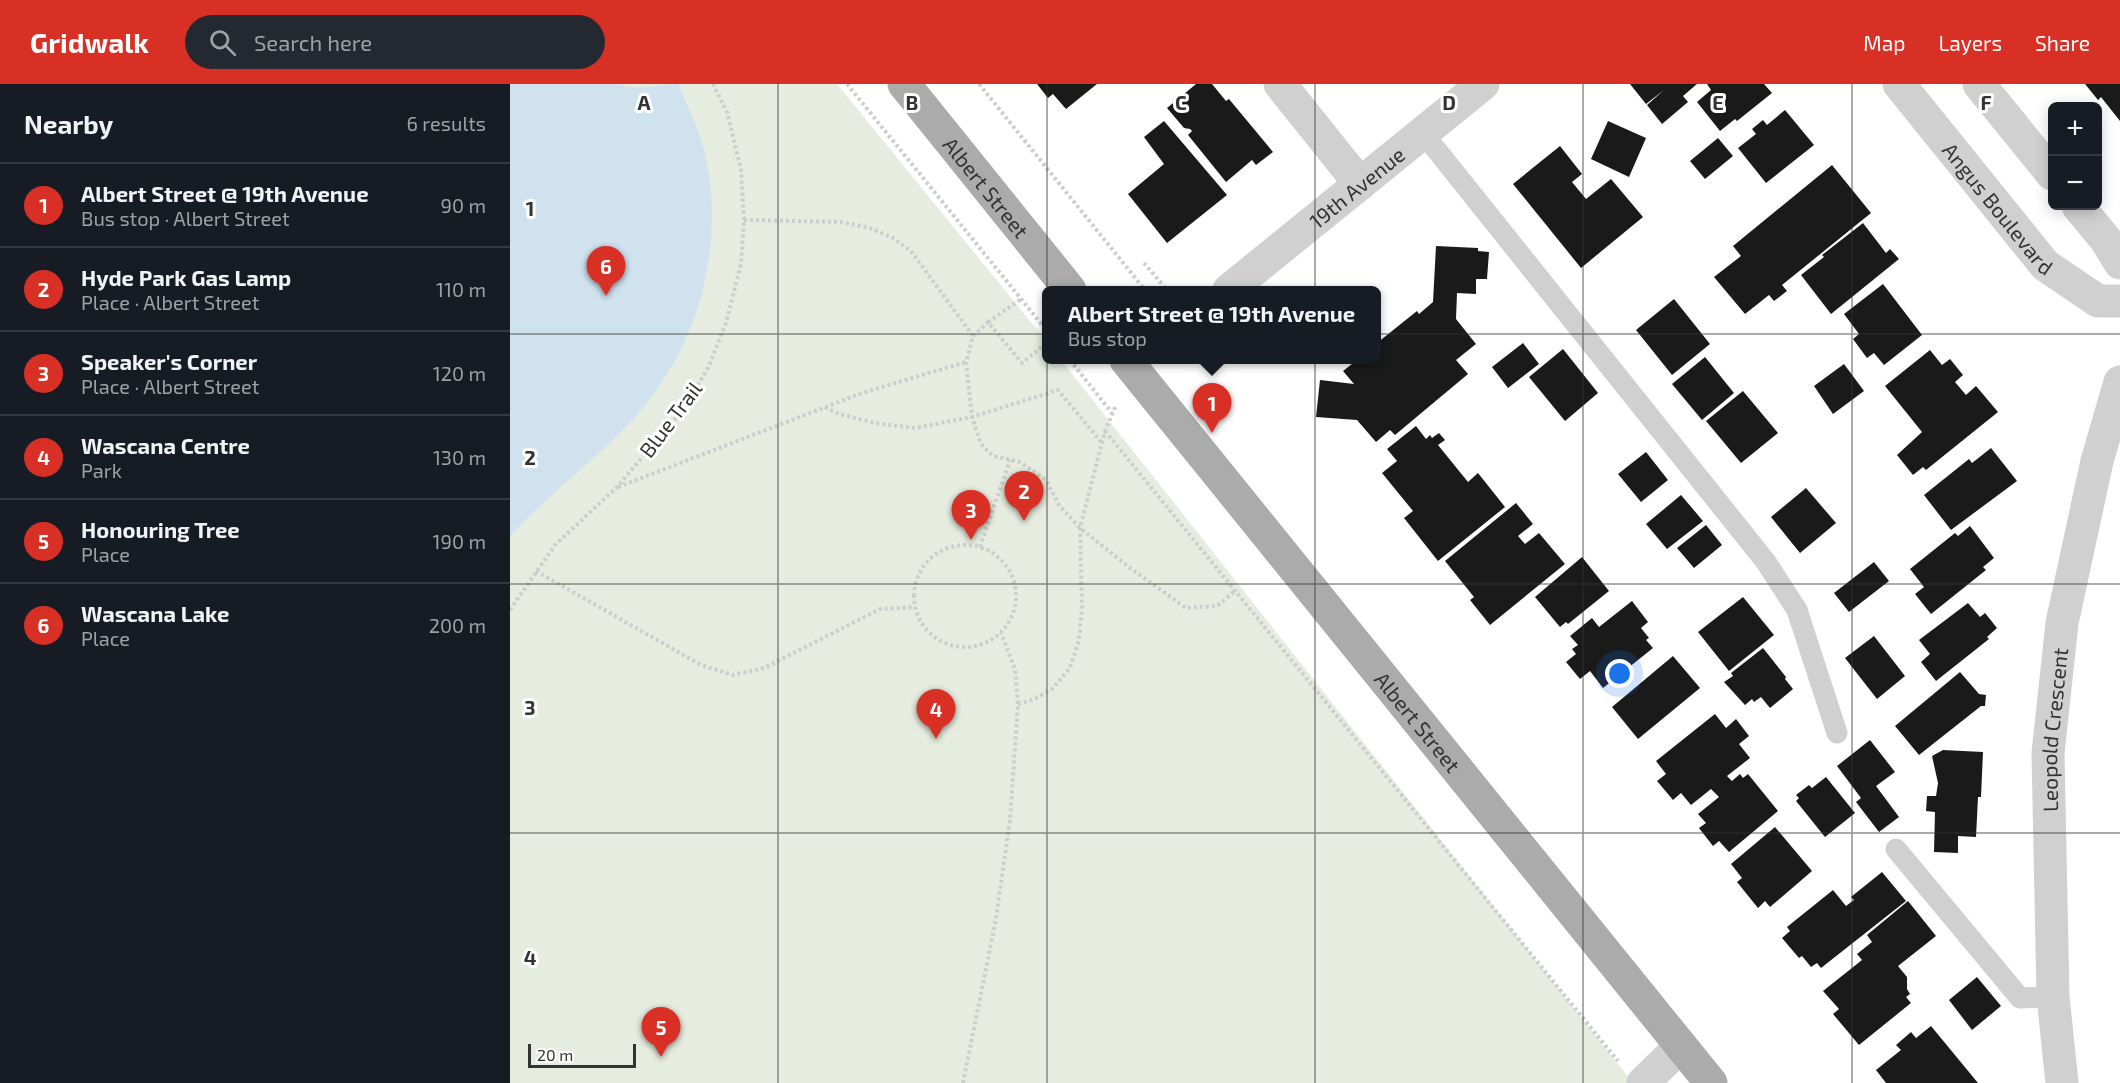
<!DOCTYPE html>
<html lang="en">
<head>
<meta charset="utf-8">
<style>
	:root { --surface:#171b24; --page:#242831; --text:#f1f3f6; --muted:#9ea1a6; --line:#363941; --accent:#d93025 }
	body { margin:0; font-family:"Exo 2",sans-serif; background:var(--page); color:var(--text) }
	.controls { position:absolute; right:18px; top:18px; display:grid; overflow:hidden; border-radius:9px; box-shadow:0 3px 15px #0003 }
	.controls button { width:54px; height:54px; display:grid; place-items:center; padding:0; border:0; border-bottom:2px solid var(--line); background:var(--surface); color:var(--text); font:30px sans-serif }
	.scale { position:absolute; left:18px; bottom:15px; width:108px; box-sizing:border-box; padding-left:6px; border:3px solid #333; border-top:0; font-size:16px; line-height:21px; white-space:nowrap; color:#333; -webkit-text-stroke:4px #fff; paint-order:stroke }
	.you { position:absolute; left:1110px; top:590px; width:21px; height:21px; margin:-15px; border:4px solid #fff; border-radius:50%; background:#1a73e8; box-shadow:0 0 0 9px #1a73e833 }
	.badge { display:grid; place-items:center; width:39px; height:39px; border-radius:50%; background:var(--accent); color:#fff; font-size:20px; font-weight:700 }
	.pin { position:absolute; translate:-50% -50px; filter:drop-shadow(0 2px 3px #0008) }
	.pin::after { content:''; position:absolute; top:32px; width:21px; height:18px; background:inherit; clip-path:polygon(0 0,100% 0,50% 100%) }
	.popup { position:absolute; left:532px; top:202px; width:339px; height:78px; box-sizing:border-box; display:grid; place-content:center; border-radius:9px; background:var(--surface); filter:drop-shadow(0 2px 4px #0005); font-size:20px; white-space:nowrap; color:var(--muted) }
	.popup b { font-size:22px; color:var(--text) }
	.popup::after { content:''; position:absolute; left:50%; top:100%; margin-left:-12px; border:12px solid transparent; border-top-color:var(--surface) }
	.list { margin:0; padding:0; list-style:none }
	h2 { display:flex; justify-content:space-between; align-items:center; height:78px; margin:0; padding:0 24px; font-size:26px }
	h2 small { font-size:20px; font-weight:400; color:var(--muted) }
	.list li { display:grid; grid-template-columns:39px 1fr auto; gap:18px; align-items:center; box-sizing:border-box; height:84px; padding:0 24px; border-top:2px solid var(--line) }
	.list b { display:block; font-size:22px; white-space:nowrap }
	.list p { margin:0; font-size:20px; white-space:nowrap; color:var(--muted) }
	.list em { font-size:20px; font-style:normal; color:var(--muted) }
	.icon { flex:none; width:33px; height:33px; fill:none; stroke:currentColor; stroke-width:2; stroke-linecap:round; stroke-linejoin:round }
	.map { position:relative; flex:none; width:1610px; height:999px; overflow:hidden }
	header { display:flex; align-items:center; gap:36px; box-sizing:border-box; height:84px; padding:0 30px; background:var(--accent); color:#fff }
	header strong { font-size:28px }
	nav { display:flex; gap:33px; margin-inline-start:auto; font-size:21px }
	.search { width:420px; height:54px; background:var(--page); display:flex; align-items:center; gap:15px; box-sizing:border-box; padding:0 21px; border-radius:33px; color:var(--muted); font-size:22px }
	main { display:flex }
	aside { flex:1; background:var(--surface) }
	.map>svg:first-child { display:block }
</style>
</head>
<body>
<header>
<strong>Gridwalk</strong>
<div class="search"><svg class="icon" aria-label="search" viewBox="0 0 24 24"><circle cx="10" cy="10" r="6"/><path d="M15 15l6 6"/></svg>Search here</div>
<nav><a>Map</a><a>Layers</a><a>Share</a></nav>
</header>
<main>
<aside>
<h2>Nearby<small>6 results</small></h2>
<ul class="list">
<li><span class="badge">1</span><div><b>Albert Street @ 19th Avenue</b><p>Bus stop · Albert Street</p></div><em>90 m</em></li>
<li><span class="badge">2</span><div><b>Hyde Park Gas Lamp</b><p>Place · Albert Street</p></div><em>110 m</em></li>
<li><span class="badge">3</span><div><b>Speaker's Corner</b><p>Place · Albert Street</p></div><em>120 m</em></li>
<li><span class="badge">4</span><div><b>Wascana Centre</b><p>Park</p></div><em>130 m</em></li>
<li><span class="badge">5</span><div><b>Honouring Tree</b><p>Place</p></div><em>190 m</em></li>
<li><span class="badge">6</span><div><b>Wascana Lake</b><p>Place</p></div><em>200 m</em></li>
</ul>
</aside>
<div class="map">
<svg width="1610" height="999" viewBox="0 0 1610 999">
	<rect width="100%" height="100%" fill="#fff"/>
	<path fill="#e6ecdf" d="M 0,0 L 327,0 L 537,258 L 537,276 L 551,276 L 1123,999 L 0,999 Z"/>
	<path fill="#cfe2ee" d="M 0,0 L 108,0 C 128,8 147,0 168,0 C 176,19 186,39 192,59 C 218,150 192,254 132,325 C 93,371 41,407 0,452 Z"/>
	<path fill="#1a1a1a" d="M 527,0 L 587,0 L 556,25 L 543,10 L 538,14 Z
		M 686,0 L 702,0 L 716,17 L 719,15 L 763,68 L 746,81 L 742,76 L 716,98 L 678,51 L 682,47 L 680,45 L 674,44 L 657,24 Z
		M 1120,0 L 1187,0 L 1173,12 L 1178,18 L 1152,40 L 1137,21 L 1154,6 L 1136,20 Z
		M 1197,0 L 1254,0 L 1262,9 L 1227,37 L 1225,35 L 1210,47 L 1187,18 L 1201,6 Z
		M 1575,0 L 1610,0 L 1610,37 L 1591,13 L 1588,16 Z
		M 1275,26 L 1304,61 L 1256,99 L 1228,64 L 1246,50 L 1242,45 L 1253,36 L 1257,41 Z
		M 654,37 L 717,111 L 657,159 L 618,110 L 654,80 L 634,53 Z
		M 1098,37 L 1136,54 L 1119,93 L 1081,75 Z
		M 1208,54 L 1223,72 L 1195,95 L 1180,77 Z
		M 1050,62 L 1072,90 L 1062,98 L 1076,115 L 1101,95 L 1133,133 L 1071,184 L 1003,100 Z
		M 1322,81 L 1361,129 L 1272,201 L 1277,207 L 1264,217 L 1259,211 L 1235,230 L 1204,193 L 1231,172 L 1223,162 Z
		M 1353,139 L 1376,169 L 1380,165 L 1389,175 L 1321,230 L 1291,191 L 1314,173 L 1312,171 Z
		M 926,162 L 968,164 L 968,167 L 979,168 L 977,195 L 966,195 L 966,210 L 947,209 L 946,235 L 966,260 L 946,276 L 958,290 L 885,351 L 880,346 L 866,358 L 847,336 L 806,333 L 810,296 L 844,300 L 833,287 L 847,276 L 867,276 L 867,259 L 907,227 L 909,230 L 923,218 Z
		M 1373,200 L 1412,251 L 1374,281 L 1364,269 L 1357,274 L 1354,270 L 1343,255 L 1349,250 L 1334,230 Z
		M 1164,215 L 1200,260 L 1162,291 L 1126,246 Z
		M 1013,259 L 1029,280 L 998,304 L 982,283 Z
		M 1053,265 L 1088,309 L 1055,337 L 1019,293 Z
		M 1420,266 L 1432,281 L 1440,275 L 1453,291 L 1445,298 L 1456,311 L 1466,302 L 1488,328 L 1416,386 L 1413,383 L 1403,391 L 1387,371 L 1412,348 L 1375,302 Z
		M 1195,273 L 1224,309 L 1192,336 L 1162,300 Z
		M 1334,280 L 1354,307 L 1323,330 L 1304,302 Z
		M 1233,307 L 1268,349 L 1231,379 L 1196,337 Z
		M 906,342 L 916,355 L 920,351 L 922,354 L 929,349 L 935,356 L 928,361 L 958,398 L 968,389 L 995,423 L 928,477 L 894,434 L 903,427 L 872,389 L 887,377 L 877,365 Z
		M 1481,364 L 1507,397 L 1441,446 L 1414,411 L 1459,375 L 1462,379 Z
		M 1136,368 L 1158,396 L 1131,418 L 1108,390 Z
		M 1296,404 L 1326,439 L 1290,469 L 1261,433 Z
		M 1171,411 L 1193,437 L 1157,465 L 1136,440 Z
		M 1006,419 L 1023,440 L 1008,452 L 1015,460 L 1029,449 L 1055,480 L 980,541 L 960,516 L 964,513 L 935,477 Z
		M 1196,441 L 1212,461 L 1184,484 L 1167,464 Z
		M 1460,442 L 1484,474 L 1473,483 L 1476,486 L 1421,530 L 1405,510 L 1414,503 L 1400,485 L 1445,449 L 1448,452 Z
		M 1072,473 L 1099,507 L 1058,540 L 1056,538 L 1050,543 L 1025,513 Z
		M 1364,478 L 1379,497 L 1339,528 L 1324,509 Z
		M 1233,513 L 1264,551 L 1219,587 L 1188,548 Z
		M 1122,517 L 1138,538 L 1131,544 L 1139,554 L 1136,556 L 1143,564 L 1093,604 L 1080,587 L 1070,595 L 1056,578 L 1066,570 L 1062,565 L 1068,561 L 1060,552 L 1082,534 L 1089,543 Z
		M 1458,519 L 1470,533 L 1475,529 L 1487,544 L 1477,553 L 1479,555 L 1426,597 L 1411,578 L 1420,570 L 1409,556 Z
		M 1364,552 L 1395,592 L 1367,615 L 1335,574 Z
		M 1253,564 L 1276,593 L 1275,595 L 1283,605 L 1260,624 L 1251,613 L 1244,618 L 1242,615 L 1235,621 L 1214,598 L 1223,592 L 1221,589 Z
		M 1163,572 L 1190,604 L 1128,655 L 1102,623 Z
		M 1450,588 L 1469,610 L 1476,611 L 1475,622 L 1471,622 L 1409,671 L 1385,642 Z
		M 1205,630 L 1216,644 L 1226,635 L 1239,652 L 1229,660 L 1240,674 L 1217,692 L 1222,697 L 1230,690 L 1233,694 L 1238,690 L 1268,727 L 1219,768 L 1209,757 L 1203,762 L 1189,744 L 1196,739 L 1188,730 L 1209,713 L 1201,705 L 1181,721 L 1171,709 L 1163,716 L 1147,697 L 1156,690 L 1146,677 Z
		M 1360,656 L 1385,688 L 1366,702 L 1389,733 L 1369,748 L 1346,718 L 1351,714 L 1327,682 Z
		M 1433,666 L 1473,668 L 1471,713 L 1468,713 L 1466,753 L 1448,752 L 1448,769 L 1424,768 L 1425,728 L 1416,727 L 1417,712 L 1426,712 L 1428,699 L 1422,672 Z
		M 1316,693 L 1345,729 L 1315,753 L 1286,717 L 1289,714 L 1286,711 L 1299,701 L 1302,704 Z
		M 1265,743 L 1302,787 L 1260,823 L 1255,817 L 1248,824 L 1227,798 L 1232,794 L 1221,780 Z
		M 1372,788 L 1396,817 L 1311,884 L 1307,879 L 1301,883 L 1292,872 L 1289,874 L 1272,854 L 1280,847 L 1277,843 L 1323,806 L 1336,822 L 1344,816 L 1341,813 Z
		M 1398,817 L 1426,852 L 1388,882 L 1397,893 L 1397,905 L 1400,910 L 1396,913 L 1401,919 L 1349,961 L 1323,930 L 1329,925 L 1313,907 L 1352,876 L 1347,870 L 1362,858 L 1357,851 Z
		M 1467,893 L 1491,922 L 1462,946 L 1439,916 Z
		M 1421,942 L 1468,999 L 1376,999 L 1366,986 L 1391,966 L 1386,961 L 1401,948 L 1406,954 Z"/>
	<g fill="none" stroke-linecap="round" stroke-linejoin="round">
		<path stroke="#cdcdcd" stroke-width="4" stroke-dasharray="3 3" stroke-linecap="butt" d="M 337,0 L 537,247
			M 234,136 L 331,138 L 360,144 L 383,154 L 401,167 L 463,252
			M 634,179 L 657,206
			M 478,238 L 511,215
			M 536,259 L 512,279 L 478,238 L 463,252 L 456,278 L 462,333 L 471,360 L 483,372 L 510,378 L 536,396 L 549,421 L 570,444 L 620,484 L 676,524 L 707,522 L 725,507
			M 560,276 L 602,329
			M 315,323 L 329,330 L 365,339 L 405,344 L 462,333 L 548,306 L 592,359
			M 595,347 L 1108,977
			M 108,403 L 352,309 L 456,278
			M404 512a51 51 0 1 1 102 0a51 51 0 1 1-102 0Z
			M 470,463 L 500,376
			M 26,487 L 191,581 L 223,591 L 254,584 L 370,525 L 405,523
			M 0,526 L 45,461 L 107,403 L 174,324 L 198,284 L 216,239 L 231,180 L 234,136 L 231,86 L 217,28 L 203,0
			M 508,620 L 525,615 L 542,605 L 560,584 L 569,556 L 572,524 L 570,444 L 595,347 L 606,321
			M 453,999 L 486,835 L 500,736 L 508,620 L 505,585 L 491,549"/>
		<path stroke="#d0d0d0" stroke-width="21" d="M 913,49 L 1256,478 L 1287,526 L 1327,649
			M 1386,765 L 1510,914 L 1543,913"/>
		<g stroke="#d0d0d0" stroke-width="33">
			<path d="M 770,0 L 850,100"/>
			<path id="s1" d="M 1389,0 L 1535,181 L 1588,217 L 1610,217"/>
			<path d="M 1469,0 L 1542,90"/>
			<path d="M 1568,122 L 1596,156 L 1610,179"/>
			<path id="s2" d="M 719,206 L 973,0"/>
			<path d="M 1133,999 L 1171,962"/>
			<path id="s3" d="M 1552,999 L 1543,913 L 1538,669 L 1552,539 L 1587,377 L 1610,298"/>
		</g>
		<g stroke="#ababab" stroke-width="33">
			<path id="s4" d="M 394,0 L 560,206"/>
			<path id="s5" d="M 616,276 L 1201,999"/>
		</g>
		<path stroke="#cdcdcd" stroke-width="4" stroke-dasharray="3 3" stroke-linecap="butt" d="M 469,0 L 635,206"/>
	</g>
	<path fill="none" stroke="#333" stroke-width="1.5" stroke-opacity="0.55" d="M 268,0 L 268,999M 537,0 L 537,999M 805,0 L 805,999M 1073,0 L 1073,999M 1342,0 L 1342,999M 0,250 L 1610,250M 0,500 L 1610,500M 0,749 L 1610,749"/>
	<g text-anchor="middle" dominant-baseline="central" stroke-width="6" stroke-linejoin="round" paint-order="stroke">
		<g font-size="21" fill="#333" stroke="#fff">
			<text stroke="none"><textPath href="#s4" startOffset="132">Albert Street</textPath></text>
			<text stroke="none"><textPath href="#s2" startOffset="164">19th Avenue</textPath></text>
			<text stroke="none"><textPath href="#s1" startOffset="159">Angus Boulevard</textPath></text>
			<text transform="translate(160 335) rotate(-53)">Blue Trail</text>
			<text stroke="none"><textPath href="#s5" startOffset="465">Albert Street</textPath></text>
			<text stroke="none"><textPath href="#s3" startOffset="354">Leopold Crescent</textPath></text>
		</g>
	</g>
	<g font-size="20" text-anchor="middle" font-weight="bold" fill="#333" stroke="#fff" stroke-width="6" stroke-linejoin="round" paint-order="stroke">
		<text x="134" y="26">A</text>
		<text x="402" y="26">B</text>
		<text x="671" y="26">C</text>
		<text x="939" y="26">D</text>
		<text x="1208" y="26">E</text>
		<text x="1476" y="26">F</text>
		<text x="20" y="132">1</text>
		<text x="20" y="381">2</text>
		<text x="20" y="631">3</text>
		<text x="20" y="881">4</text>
	</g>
</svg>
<div class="controls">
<button>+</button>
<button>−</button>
</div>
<div class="scale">20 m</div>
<div class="you"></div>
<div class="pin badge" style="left:702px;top:349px">1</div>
<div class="popup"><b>Albert Street @ 19th Avenue</b>Bus stop</div>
<div class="pin badge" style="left:514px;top:437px">2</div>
<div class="pin badge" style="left:461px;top:456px">3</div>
<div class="pin badge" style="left:426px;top:655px">4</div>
<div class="pin badge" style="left:151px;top:973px">5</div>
<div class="pin badge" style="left:96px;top:212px">6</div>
</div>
</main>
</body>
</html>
